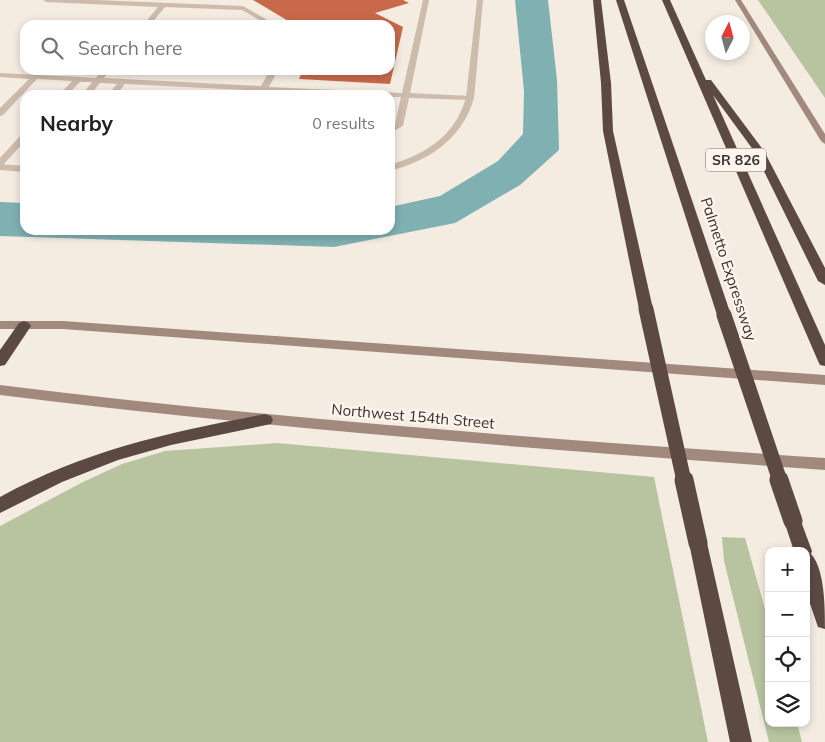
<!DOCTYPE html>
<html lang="en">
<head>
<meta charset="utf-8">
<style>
	:root { --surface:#fff; --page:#f2f2f2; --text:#202124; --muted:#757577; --line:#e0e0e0 }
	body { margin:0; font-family:Mulish,sans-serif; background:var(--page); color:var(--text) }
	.controls { position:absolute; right:15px; bottom:15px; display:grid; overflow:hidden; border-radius:10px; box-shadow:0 2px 8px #0003 }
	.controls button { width:45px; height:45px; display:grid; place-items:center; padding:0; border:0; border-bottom:1px solid var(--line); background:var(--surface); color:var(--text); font:25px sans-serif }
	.compass { position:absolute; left:705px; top:15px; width:45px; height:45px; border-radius:50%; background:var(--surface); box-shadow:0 2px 8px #0003; rotate:6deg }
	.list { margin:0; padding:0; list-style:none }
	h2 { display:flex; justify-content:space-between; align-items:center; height:65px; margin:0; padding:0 20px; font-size:21px }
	h2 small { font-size:16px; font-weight:400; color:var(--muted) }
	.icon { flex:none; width:28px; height:28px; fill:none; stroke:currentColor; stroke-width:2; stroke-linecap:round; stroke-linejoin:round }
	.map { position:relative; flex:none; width:825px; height:742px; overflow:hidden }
	.search { position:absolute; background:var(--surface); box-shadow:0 2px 8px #0003; left:20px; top:20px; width:375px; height:55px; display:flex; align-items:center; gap:12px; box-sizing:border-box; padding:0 18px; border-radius:15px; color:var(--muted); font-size:19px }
	.panel { position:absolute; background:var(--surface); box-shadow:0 2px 8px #0003; left:20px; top:90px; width:375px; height:145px; border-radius:15px }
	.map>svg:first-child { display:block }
</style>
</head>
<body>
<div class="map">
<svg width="825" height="742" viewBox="0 0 825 742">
	<rect width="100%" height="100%" fill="#f4ebe1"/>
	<path fill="#b8c4a0" d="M 758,0 L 825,0 L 825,98 Z
		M 277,443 L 654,477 L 708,742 L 0,742 L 0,526 L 81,483 L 122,464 L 165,451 Z
		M 722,537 L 745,538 L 769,623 L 769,723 L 797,723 L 802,742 L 769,742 L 724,561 Z"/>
	<path fill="#7fb0b2" d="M 515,0 L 548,0 L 557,80 L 559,150 L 520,185 L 455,223 L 334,247 L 0,236 L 0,202 L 25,203 L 25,230 L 390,230 L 390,207 L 440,196 L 498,161 L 523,134 L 524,91 Z"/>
	<path fill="#c8694b" d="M 253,0 L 403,0 L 409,3 L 375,13 L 403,27 L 390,84 L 299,79 L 303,70 L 390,70 L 390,25 L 295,25 Z"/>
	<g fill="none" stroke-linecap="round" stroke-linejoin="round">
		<path fill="#cdbbac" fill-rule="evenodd" d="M 43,0 L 95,0 L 243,6 L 276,25 L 268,25 L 242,10 L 165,7 L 150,25 L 143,25 L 158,7 L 46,2 Z
			M 423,0 L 429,0 L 410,93 L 470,96 L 474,98 L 470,100 L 409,98 L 403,126 L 390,133 L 390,127 L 395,125 L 401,97 L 390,97 L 390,95 L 346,95 L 125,84 L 116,95 L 108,95 L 117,84 L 100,83 L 90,95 L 82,95 L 92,82 L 80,82 L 67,95 L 59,95 L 72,81 L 37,79 L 3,115 L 0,116 L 0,108 L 29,79 L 0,77 L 0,73 L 96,78 L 102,70 L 110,70 L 104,78 L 261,86 L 270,70 L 278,70 L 269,87 L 402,93 Z
			M 25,133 L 25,141 L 3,165 L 0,166 L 0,158 L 22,134 Z"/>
		<path fill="#cdbbac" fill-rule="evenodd" d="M 477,0 L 483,0 L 474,98 C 462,139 430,160 390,171 L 390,165 C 427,153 454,137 466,98 Z
			M 0,164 L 25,166 L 25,172 L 0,170 Z"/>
		<path fill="#a18a7d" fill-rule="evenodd" d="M 735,0 L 741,0 L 825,134 L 825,144 L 821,141 Z
			M 0,321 L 63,321 L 825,375 L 825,385 L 63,329 L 0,329 Z
			M 0,385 C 274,419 549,439 825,458 L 825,470 C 549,450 274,429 0,395 Z"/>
		<path fill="#5c4a42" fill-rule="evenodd" d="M 593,0 L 601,0 L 611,83 L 613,131 L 653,309 L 651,312 L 641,312 L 639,309 L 603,131 L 601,83 Z
			M 616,0 L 624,0 L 731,315 L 729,318 L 719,318 L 717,315 Z
			M 662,0 L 670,0 L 706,80 L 711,80 L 764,151 L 825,268 L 825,285 L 818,281 L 754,151 L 713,95 L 825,345 L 825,366 L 820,365 L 818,361 Z
			M 24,321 L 29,323 L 31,326 L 5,365 L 0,366 L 0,350 L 19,323 Z
			M 265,414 L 271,416 L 273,420 L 271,424 L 171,445 L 118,460 L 62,482 L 0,513 L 0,497 C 88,449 168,433 265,414 Z
			M 793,513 L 799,516 L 812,551 L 811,554 C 825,569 825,609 825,629 L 818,627 L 806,592 L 806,551 L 794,551 L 784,521 L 787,516 Z
			M 698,535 L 704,537 L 707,543 L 752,742 L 730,742 L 689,543 L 692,537 Z"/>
		<path stroke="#5c4a42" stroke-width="15" d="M 646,309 L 684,481
			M 724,315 L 780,481"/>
		<path stroke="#5c4a42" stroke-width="19" d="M 684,480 L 698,543
			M 779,480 L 793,521"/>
	</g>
	<g text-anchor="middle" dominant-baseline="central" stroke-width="5" stroke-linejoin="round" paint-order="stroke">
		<rect fill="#fbf5ee" stroke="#756b66" stroke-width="1" x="706" y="148.5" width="60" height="23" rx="4"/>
		<g font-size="14" font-weight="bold" fill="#3b302b">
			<text x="736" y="160">SR 826</text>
		</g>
		<g font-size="15" fill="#3b302b" stroke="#fbf5ee">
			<text transform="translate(729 269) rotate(72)">Palmetto Expressway</text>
			<text transform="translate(413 416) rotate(5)">Northwest 154th Street</text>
		</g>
	</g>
</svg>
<div class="controls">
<button>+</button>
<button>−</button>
<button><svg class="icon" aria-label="locate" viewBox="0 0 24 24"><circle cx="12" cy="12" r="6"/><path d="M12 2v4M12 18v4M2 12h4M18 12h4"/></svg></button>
<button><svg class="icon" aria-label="layers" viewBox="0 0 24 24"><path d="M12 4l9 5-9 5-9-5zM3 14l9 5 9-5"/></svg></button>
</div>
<svg class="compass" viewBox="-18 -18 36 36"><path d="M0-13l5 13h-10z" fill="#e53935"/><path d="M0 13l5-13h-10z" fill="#757577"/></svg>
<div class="search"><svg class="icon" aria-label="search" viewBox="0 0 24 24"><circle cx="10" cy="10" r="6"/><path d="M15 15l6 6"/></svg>Search here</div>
<section class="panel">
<h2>Nearby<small>0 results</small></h2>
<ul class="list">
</ul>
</section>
</div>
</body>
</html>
